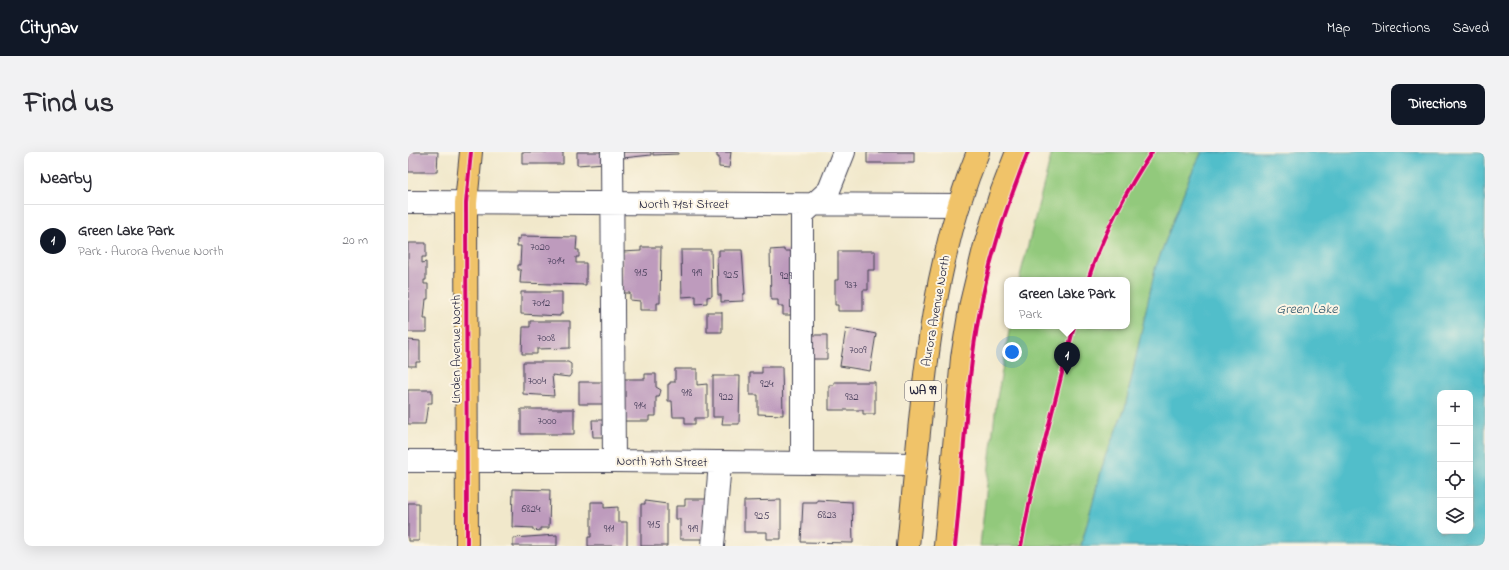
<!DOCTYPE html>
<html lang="en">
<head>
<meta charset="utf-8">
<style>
	:root { --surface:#fff; --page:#f2f2f3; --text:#2b2b33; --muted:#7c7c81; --line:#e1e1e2; --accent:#111827 }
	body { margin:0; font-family:"Indie Flower",sans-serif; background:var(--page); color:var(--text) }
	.controls { position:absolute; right:12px; bottom:12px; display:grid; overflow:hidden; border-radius:8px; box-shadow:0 4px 16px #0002 }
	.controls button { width:36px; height:36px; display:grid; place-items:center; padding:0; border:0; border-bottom:1px solid var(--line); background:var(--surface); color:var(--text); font:20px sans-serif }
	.you { position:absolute; left:604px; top:200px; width:14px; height:14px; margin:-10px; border:3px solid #fff; border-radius:50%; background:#1a73e8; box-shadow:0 0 0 6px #1a73e833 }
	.badge { display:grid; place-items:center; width:26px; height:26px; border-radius:50%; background:var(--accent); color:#fff; font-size:13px; font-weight:700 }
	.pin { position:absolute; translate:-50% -33px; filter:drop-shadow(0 1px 2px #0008) }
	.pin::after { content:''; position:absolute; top:21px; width:14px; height:12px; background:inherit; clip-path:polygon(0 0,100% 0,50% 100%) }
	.popup { position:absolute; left:596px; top:125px; width:126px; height:52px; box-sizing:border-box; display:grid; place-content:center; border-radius:8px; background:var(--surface); filter:drop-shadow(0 1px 3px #0005); font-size:13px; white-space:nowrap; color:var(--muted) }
	.popup b { font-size:15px; color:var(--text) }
	.popup::after { content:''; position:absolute; left:50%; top:100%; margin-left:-8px; border:8px solid transparent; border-top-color:var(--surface) }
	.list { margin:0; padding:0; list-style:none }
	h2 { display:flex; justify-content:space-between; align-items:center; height:52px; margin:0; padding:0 16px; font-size:17px }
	h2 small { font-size:13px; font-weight:400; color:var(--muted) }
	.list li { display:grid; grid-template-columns:26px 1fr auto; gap:12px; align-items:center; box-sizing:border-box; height:72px; padding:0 16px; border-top:1px solid var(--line) }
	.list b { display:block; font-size:15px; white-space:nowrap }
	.list p { margin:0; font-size:13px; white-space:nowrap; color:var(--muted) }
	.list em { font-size:13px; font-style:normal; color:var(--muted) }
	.icon { flex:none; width:22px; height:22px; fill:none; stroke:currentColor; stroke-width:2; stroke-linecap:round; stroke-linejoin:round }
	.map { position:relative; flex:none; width:1077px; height:394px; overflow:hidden; border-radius:8px }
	header { display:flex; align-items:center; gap:24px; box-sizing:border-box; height:56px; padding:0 20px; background:var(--accent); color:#fff }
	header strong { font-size:19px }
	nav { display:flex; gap:22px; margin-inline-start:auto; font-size:14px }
	.intro { display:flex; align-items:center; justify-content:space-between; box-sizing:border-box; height:96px; padding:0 24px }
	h1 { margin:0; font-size:28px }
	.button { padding:10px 18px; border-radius:8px; background:var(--accent); color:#fff; font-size:14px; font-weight:700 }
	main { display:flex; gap:24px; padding:0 24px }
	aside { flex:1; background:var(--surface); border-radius:8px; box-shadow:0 4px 16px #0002 }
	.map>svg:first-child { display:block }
</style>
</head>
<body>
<header>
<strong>Citynav</strong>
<nav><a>Map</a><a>Directions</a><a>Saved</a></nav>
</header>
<div class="intro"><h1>Find us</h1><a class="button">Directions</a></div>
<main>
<aside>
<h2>Nearby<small></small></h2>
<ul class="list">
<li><span class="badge">1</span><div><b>Green Lake Park</b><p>Park · Aurora Avenue North</p></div><em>20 m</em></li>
</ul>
</aside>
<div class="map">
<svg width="1077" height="394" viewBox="0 0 1077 394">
	<rect width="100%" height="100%" fill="#fcf5e5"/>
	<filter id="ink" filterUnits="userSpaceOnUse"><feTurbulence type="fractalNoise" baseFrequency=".025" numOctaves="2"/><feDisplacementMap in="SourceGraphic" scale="8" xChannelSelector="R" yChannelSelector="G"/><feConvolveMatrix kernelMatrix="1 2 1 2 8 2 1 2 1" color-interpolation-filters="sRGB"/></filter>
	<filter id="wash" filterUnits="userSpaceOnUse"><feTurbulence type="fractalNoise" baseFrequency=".012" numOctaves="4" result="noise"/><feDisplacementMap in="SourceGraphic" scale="16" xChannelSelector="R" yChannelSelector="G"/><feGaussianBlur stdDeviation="0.9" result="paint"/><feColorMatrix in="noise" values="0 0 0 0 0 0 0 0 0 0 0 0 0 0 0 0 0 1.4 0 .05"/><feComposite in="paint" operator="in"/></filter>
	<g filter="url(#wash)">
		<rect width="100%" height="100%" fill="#f1e8cb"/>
		<path fill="#92c97b" stroke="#5a765b" d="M 644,0 L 794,0 L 782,24 L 747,117 L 717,256 L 697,305 L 673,394 L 572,394 L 588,252 L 602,174 L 719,174 L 719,128 L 611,128 Z"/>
		<path fill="#51beca" stroke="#3a7082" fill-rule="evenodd" d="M 794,0 L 1077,0 L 1077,394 L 673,394 L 697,305 L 717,256 L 747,117 L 782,24 ZM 1032,241 L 1062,241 L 1062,379 L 1032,379 Z"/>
		<g id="blocks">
			<path fill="#be9bbd" d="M 0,0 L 30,0 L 29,20 L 0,20 Z
				M 114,0 L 155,0 L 155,12 L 114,12 Z
				M 169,0 L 197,0 L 197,11 L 169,13 Z
				M 215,0 L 243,0 L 243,3 L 215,6 Z
				M 245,0 L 270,0 L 270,2 L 245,3 Z
				M 309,0 L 323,0 L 321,16 L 311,15 L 311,5 L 309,5 Z
				M 459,0 L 506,0 L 506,11 L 459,11 Z
				M 112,84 L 169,85 L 168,98 L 171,98 L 171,105 L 168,105 L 168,111 L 178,111 L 178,133 L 112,131 L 113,118 L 110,118 L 110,113 L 112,113 L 113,94 L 109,94 L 109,87 L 112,87 Z
				M 0,91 L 18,91 L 18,105 L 14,105 L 14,111 L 18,110 L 18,128 L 16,128 L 16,132 L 20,132 L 20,147 L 18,147 L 16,167 L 19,167 L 19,180 L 0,180 Z
				M 233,95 L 253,95 L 252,151 L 249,151 L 249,158 L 232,158 L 232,149 L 222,148 L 222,141 L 213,141 L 214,100 L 233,99 Z
				M 376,97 L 376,99 L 393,99 L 390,163 L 375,163 L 375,154 L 370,154 L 370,148 L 363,148 L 362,98 Z
				M 273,98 L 303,98 L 304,144 L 299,145 L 299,151 L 288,152 L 288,144 L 274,145 Z
				M 311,98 L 334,98 L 337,142 L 335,142 L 335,149 L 313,150 L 313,143 L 310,143 L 309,104 L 311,104 Z
				M 430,99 L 467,99 L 467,118 L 460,118 L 460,138 L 455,138 L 455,159 L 430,159 L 430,153 L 427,153 L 427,128 L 430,128 Z
				M 113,140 L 154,140 L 154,162 L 152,162 L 152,164 L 113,162 Z
				M 299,160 L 314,160 L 314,180 L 299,180 Z
				M 122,169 L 162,169 L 162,196 L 129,197 L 129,202 L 114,202 L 115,175 L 122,175 Z
				M 438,176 L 468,182 L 462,219 L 432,214 Z
				M 405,183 L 419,183 L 419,207 L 404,207 Z
				M 0,188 L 12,189 L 12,210 L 8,210 L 8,214 L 0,214 Z
				M 115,210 L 160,210 L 163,212 L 163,222 L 161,225 L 144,223 L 146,244 L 115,242 Z
				M 354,215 L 374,215 L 375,263 L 350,262 L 350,243 L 342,243 L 342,221 L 354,221 Z
				M 267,217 L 289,217 L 289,233 L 299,232 L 299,266 L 287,266 L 287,272 L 277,272 L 277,265 L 265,265 L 264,249 L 260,249 L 260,232 L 262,232 L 262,230 L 267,230 Z
				M 237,222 L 248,222 L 248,235 L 253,238 L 251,245 L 248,245 L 248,264 L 241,264 L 241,269 L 216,269 L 216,227 L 237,227 Z
				M 305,224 L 332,224 L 331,272 L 314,272 L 315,265 L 305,265 Z
				M 171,230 L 198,230 L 198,252 L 171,252 Z
				M 426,230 L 467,230 L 467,262 L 455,262 L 455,258 L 421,258 L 421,233 L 426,233 Z
				M 0,238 L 24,238 L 24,251 L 20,251 L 17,272 L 0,272 Z
				M 113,257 L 166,257 L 166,282 L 113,282 Z
				M 184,268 L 200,268 L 200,285 L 185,285 Z
				M 105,337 L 142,338 L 141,376 L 132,376 L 132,379 L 125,378 L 125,376 L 104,375 Z
				M 277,347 L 299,347 L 299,387 L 272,387 L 272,367 L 268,367 L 268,354 L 277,354 Z
				M 373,348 L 373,387 L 359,387 L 359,380 L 336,380 L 336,349 Z
				M 409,348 L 444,350 L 445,391 L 393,390 L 395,350 L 409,350 Z
				M 237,349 L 259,352 L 259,394 L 233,394 L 233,352 L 237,352 Z
				M 183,350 L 196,350 L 196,356 L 210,355 L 210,370 L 219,370 L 219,394 L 180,394 L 180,385 L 183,385 Z
				M 0,351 L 11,351 L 11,389 L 0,389 Z
				M 149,383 L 149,394 L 105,394 L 105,386 Z"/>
		</g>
	</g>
	<g filter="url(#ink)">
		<use href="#blocks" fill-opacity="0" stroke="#414051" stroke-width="1"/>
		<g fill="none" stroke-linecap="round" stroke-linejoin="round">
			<defs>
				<path id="minor" d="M 204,0 L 206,309
					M 0,50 L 551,53
					M 0,309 L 206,309 L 509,312
					M 394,311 L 394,63 L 421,38 L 436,0
					M 305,394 L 312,311"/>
				<path id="major" d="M 59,394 L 58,51 L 63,0"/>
				<path id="highway" d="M 500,394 C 514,261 518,125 570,0
					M 537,394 L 554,206 L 563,151 L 576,97 L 592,44 L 609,0"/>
			</defs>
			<use href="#minor" stroke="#414051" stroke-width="24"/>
			<use href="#major" stroke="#414051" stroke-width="24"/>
			<use href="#highway" stroke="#414051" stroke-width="24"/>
			<use href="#minor" stroke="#fff" stroke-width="22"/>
			<use href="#major" stroke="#f0c369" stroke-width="22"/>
			<use href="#highway" stroke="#f0c369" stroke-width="22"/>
			<defs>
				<path id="cycleway" d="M 680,128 C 693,87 719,36 744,0
					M 59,394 L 58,51 L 63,0
					M 547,394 C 556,314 557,232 573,153 C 583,100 600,50 620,0
					M 613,394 L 623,343 L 666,174"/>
			</defs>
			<use href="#cycleway" stroke="#fcf5e5" stroke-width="6"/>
			<use href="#cycleway" stroke="#d6006c" stroke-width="4"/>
		</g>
	</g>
	<g text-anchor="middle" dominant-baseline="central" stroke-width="4" stroke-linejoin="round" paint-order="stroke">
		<g font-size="11" fill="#49405c">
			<text x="132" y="95">7020</text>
			<text x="148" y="109">7014</text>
			<text x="233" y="121">915</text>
			<text x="289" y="121">919</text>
			<text x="323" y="123">925</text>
			<text x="378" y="124">929</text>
			<text x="443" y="133">937</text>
			<text x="133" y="151">7012</text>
			<text x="138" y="186">7008</text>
			<text x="450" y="198">7009</text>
			<text x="129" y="229">7004</text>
			<text x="359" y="232">924</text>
			<text x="279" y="241">918</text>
			<text x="318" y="245">922</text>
			<text x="444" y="245">932</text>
			<text x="232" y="254">914</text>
			<text x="139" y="269">7000</text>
			<text x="123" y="357">6824</text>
			<text x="419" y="363">6823</text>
			<text x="354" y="364">925</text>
			<text x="246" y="373">915</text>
			<text x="201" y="377">911</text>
			<text x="285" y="377">919</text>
		</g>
		<rect fill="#fcf5e5" stroke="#63616e" stroke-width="1" x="497" y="229" width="36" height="20" rx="3"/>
		<g font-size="12" font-weight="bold" fill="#22223b">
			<text x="515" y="239">WA 99</text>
		</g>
		<g font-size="13" fill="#22223b" stroke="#fcf5e5">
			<text x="276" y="52">North 71st Street</text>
			<text transform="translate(528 159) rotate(-80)">Aurora Avenue North</text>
			<text transform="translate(48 197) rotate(-90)">Linden Avenue North</text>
			<text transform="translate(254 310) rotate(1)">North 70th Street</text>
		</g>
		<g font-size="14" font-style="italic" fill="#32596d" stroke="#fcf5e5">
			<text x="899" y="157">Green Lake</text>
		</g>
	</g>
</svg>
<div class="controls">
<button>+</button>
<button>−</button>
<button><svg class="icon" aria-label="locate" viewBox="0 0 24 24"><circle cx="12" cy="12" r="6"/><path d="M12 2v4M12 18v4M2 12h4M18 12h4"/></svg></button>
<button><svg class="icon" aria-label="layers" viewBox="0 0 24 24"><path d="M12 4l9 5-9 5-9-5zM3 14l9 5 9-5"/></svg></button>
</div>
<div class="you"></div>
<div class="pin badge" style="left:659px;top:223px">1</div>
<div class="popup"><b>Green Lake Park</b>Park</div>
</div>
</main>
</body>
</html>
